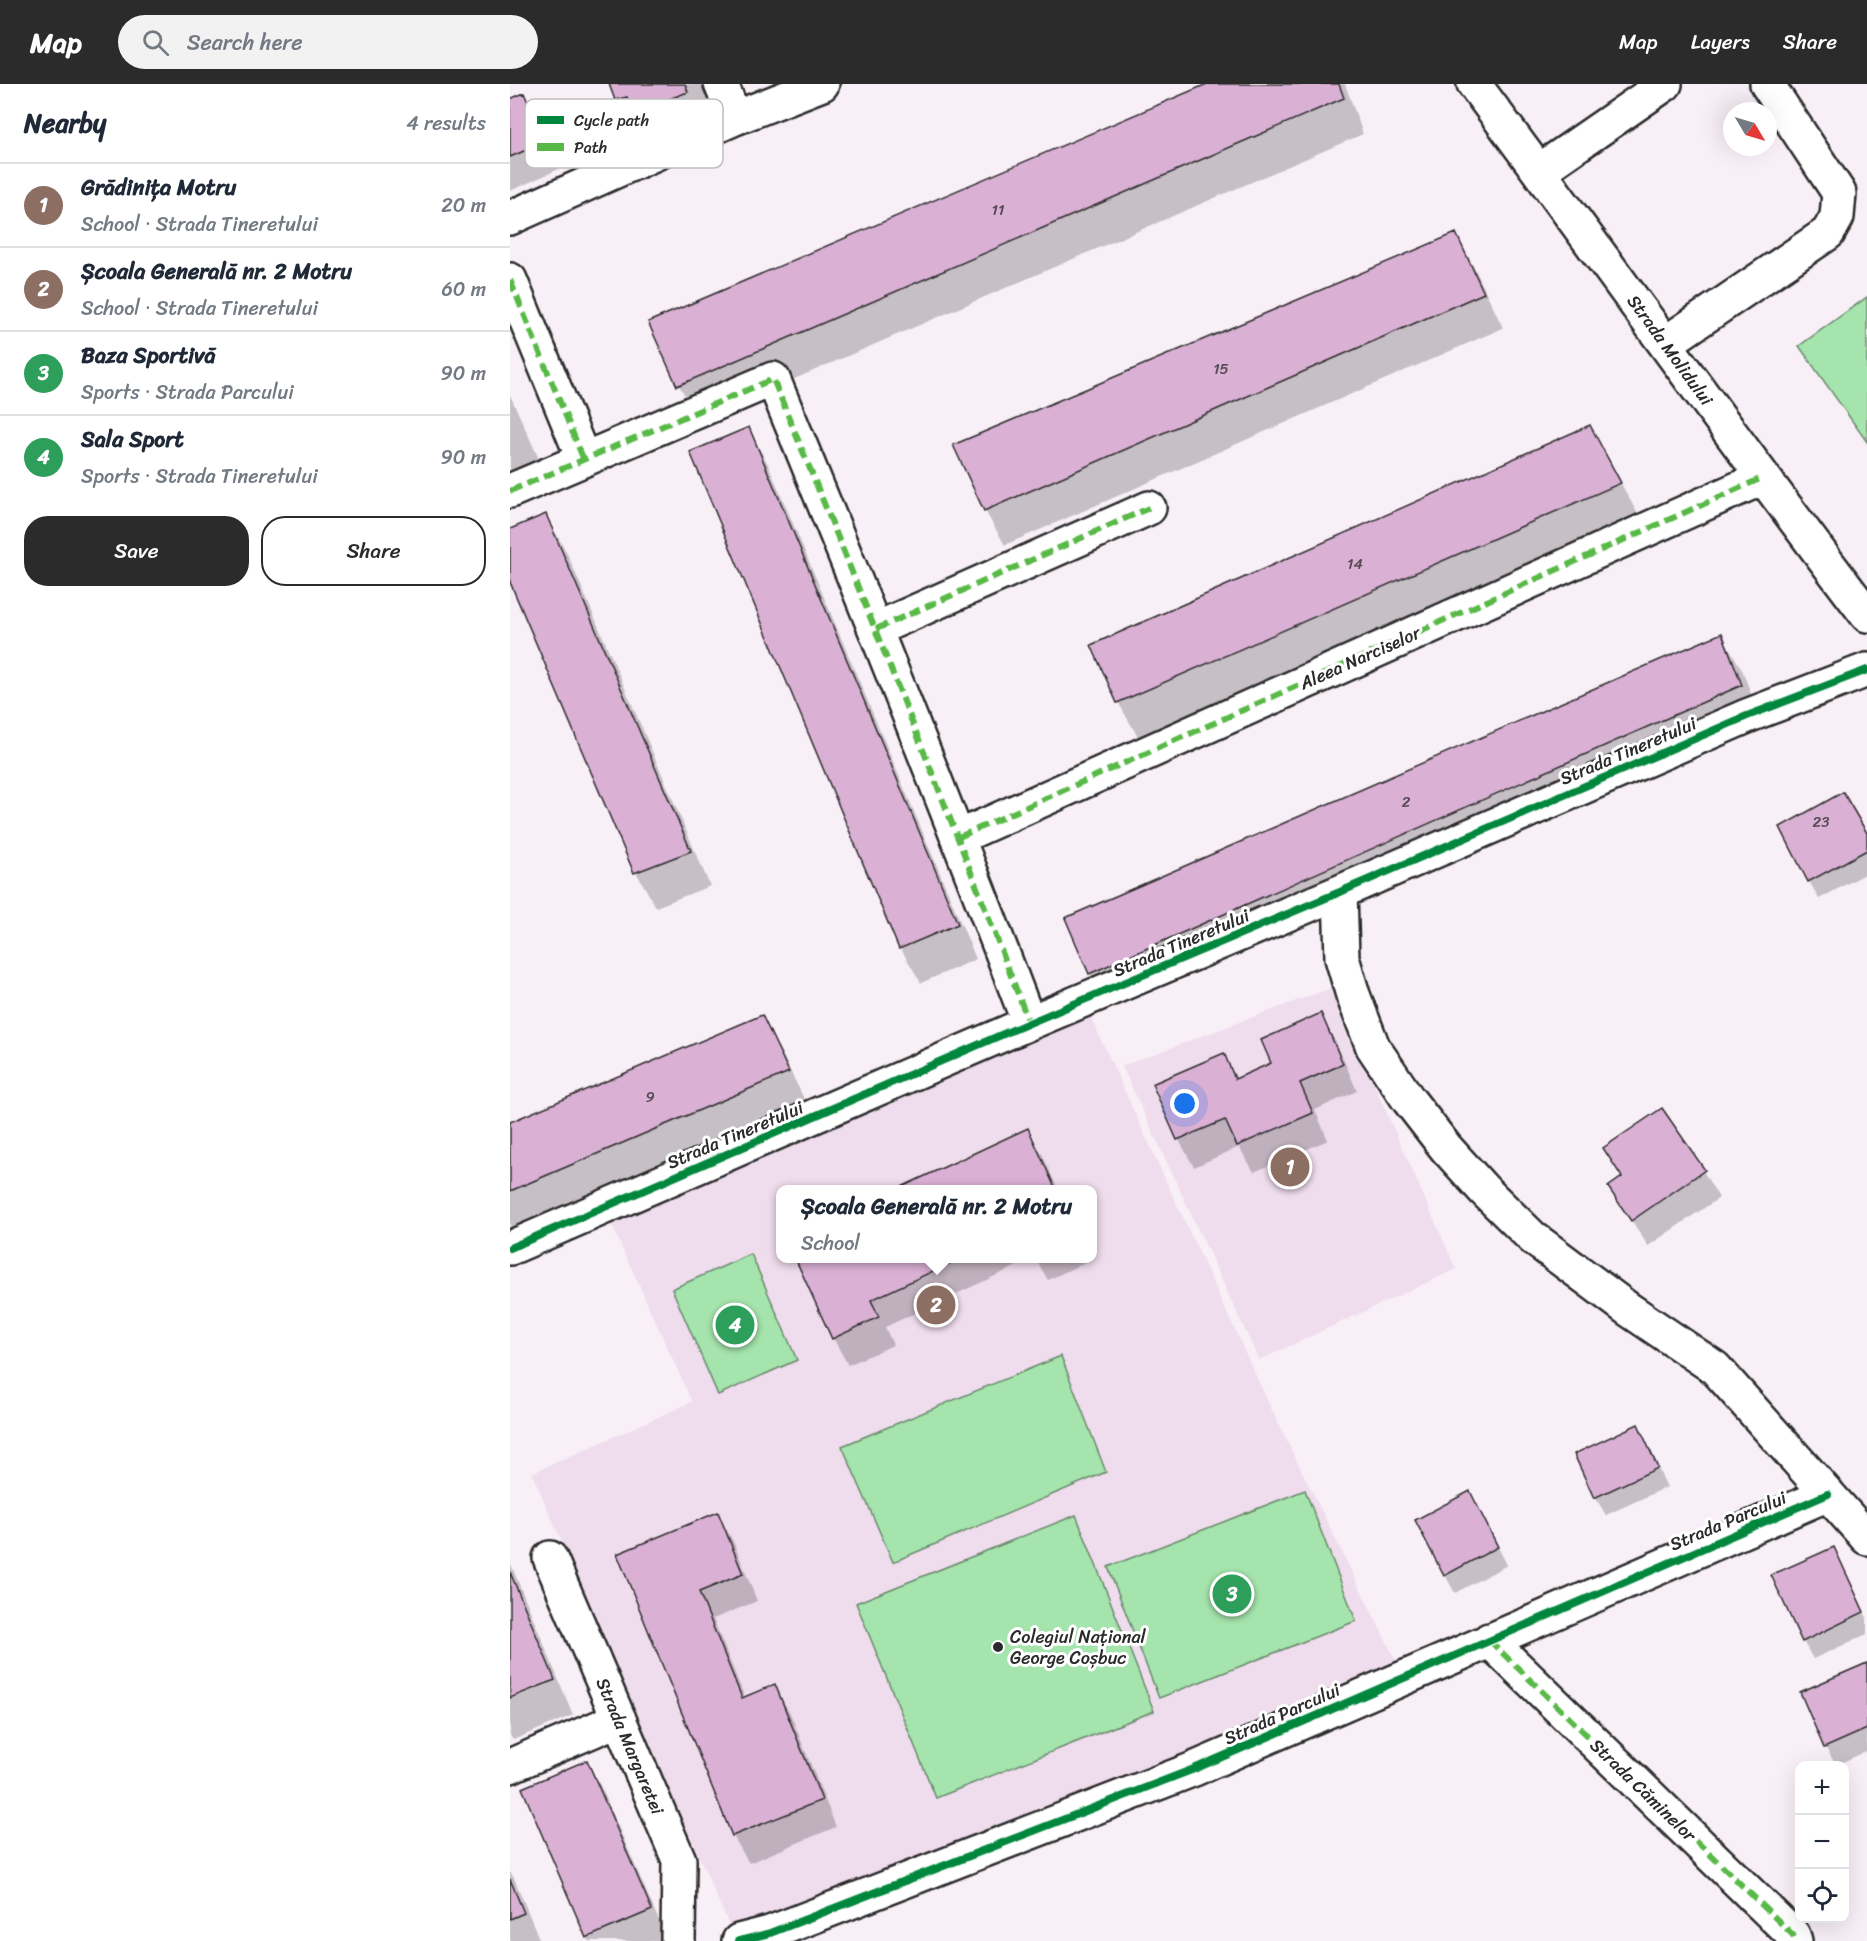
<!DOCTYPE html>
<html lang="en">
<head>
<meta charset="utf-8">
<style>
	:root { --surface:#fff; --page:#f2f2f3; --text:#1f2937; --muted:#747a83; --line:#e0e1e3; --accent:#2b2b2b }
	body { margin:0; font-family:Sriracha,sans-serif; background:var(--page); color:var(--text) }
	.controls { position:absolute; right:18px; bottom:18px; display:grid; overflow:hidden; border-radius:12px; box-shadow:0 6px 24px #0002 }
	.controls button { width:54px; height:54px; display:grid; place-items:center; padding:0; border:0; border-bottom:2px solid var(--line); background:var(--surface); color:var(--text); font:30px sans-serif }
	.compass { position:absolute; left:1213px; top:18px; width:54px; height:54px; border-radius:50%; background:var(--surface); box-shadow:0 6px 24px #0002; rotate:128deg }
	.you { position:absolute; left:675px; top:1020px; width:21px; height:21px; margin:-15px; border:4px solid #fff; border-radius:50%; background:#1a73e8; box-shadow:0 0 0 9px #1a73e833 }
	.badge { display:grid; place-items:center; width:39px; height:39px; border-radius:50%; background:var(--accent); color:#fff; font-size:20px; font-weight:700 }
	.pin { position:absolute; translate:-50% -50%; border:3px solid #fff; box-shadow:0 2px 6px #0006 }
	.popup { position:absolute; left:266px; top:1101px; width:321px; height:78px; box-sizing:border-box; display:grid; place-content:center; border-radius:12px; background:var(--surface); filter:drop-shadow(0 2px 4px #0005); font-size:20px; white-space:nowrap; color:var(--muted) }
	.popup b { font-size:22px; color:var(--text) }
	.popup::after { content:''; position:absolute; left:50%; top:100%; margin-left:-12px; border:12px solid transparent; border-top-color:var(--surface) }
	.list { margin:0; padding:0; list-style:none }
	h2 { display:flex; justify-content:space-between; align-items:center; height:78px; margin:0; padding:0 24px; font-size:26px }
	h2 small { font-size:20px; font-weight:400; color:var(--muted) }
	.list li { display:grid; grid-template-columns:39px 1fr auto; gap:18px; align-items:center; box-sizing:border-box; height:84px; padding:0 24px; border-top:2px solid var(--line) }
	.list b { display:block; font-size:22px; white-space:nowrap }
	.list p { margin:0; font-size:20px; white-space:nowrap; color:var(--muted) }
	.list em { font-size:20px; font-style:normal; color:var(--muted) }
	.actions { display:flex; gap:12px; padding:18px 24px }
	.actions a { flex:1; padding:14px 0; border:2px solid var(--accent); border-radius:24px; text-align:center; font-size:21px; color:var(--accent) }
	.actions .main { background:var(--accent); color:#fff }
	.icon { flex:none; width:33px; height:33px; fill:none; stroke:currentColor; stroke-width:2; stroke-linecap:round; stroke-linejoin:round }
	.map { position:relative; flex:none; width:1357px; height:1857px; overflow:hidden }
	header { display:flex; align-items:center; gap:36px; box-sizing:border-box; height:84px; padding:0 30px; background:var(--accent); color:#fff }
	header strong { font-size:28px }
	nav { display:flex; gap:33px; margin-inline-start:auto; font-size:21px }
	.search { width:420px; height:54px; background:var(--page); display:flex; align-items:center; gap:15px; box-sizing:border-box; padding:0 21px; border-radius:33px; color:var(--muted); font-size:22px }
	main { display:flex }
	aside { flex:1; background:var(--surface) }
	.map>svg:first-child { display:block }
</style>
</head>
<body>
<header>
<strong>Map</strong>
<div class="search"><svg class="icon" aria-label="search" viewBox="0 0 24 24"><circle cx="10" cy="10" r="6"/><path d="M15 15l6 6"/></svg>Search here</div>
<nav><a>Map</a><a>Layers</a><a>Share</a></nav>
</header>
<main>
<aside>
<h2>Nearby<small>4 results</small></h2>
<ul class="list">
<li><span class="badge" style="background:#8d6e63">1</span><div><b>Grădinița Motru</b><p>School · Strada Tineretului</p></div><em>20 m</em></li>
<li><span class="badge" style="background:#8d6e63">2</span><div><b>Școala Generală nr. 2 Motru</b><p>School · Strada Tineretului</p></div><em>60 m</em></li>
<li><span class="badge" style="background:#2e9e5b">3</span><div><b>Baza Sportivă</b><p>Sports · Strada Parcului</p></div><em>90 m</em></li>
<li><span class="badge" style="background:#2e9e5b">4</span><div><b>Sala Sport</b><p>Sports · Strada Tineretului</p></div><em>90 m</em></li>
</ul>
<div class="actions"><a class="main">Save</a><a>Share</a></div>
</aside>
<div class="map">
<svg width="1357" height="1857" viewBox="0 0 1357 1857">
	<rect width="100%" height="100%" fill="#f8eff7"/>
	<filter id="ink" filterUnits="userSpaceOnUse"><feTurbulence type="fractalNoise" baseFrequency=".0167" numOctaves="2"/><feDisplacementMap in="SourceGraphic" scale="12" xChannelSelector="R" yChannelSelector="G"/><feConvolveMatrix kernelMatrix="1 2 1 2 8 2 1 2 1" color-interpolation-filters="sRGB"/></filter>
	<g filter="url(#ink)">
		<path fill="#efdced" fill-rule="evenodd" d="M 821,904 L 946,1185 L 749,1276 L 612,982 Z
			M 573,917 L 764,1331 L 894,1593 L 226,1857 L 22,1389 L 182,1318 L 94,1124 ZM 270,1106 L 582,1106 L 582,1174 L 270,1174 Z"/>
		<path fill="#a5e4ac" stroke="#68886c" stroke-width="1.5" d="M 1357,213 L 1357,358 L 1289,262 Z
			M 241,1170 L 287,1276 L 208,1311 L 162,1205 Z
			M 551,1272 L 596,1388 L 383,1478 L 332,1362 Z
			M 795,1406 L 846,1537 L 649,1614 L 598,1483 Z
			M 566,1431 L 644,1627 L 426,1714 L 346,1519 Z"/>
		<path fill="#0003" d="M 101,0 L 192,0 L 202,24 L 191,28 L 196,43 L 142,64 L 134,49 L 127,50 L 106,15 Z
			M 701,0 L 835,0 L 853,50 L 189,336 L 169,301 L 140,239 Z
			M 13,11 L 29,38 L 49,85 L 0,107 L 0,17 Z
			M 945,151 L 965,185 L 993,244 L 495,461 L 475,427 L 445,362 Z
			M 0,311 L 29,375 L 0,388 Z
			M 238,345 L 258,380 L 466,875 L 411,899 L 391,865 L 182,369 Z
			M 1099,378 L 1130,434 L 628,653 L 608,618 Z
			M 36,432 L 56,467 L 200,802 L 146,823 L 126,788 L 0,494 L 0,447 Z
			M 1212,551 L 1232,586 L 1251,636 L 600,924 L 580,889 Z
			M 1332,710 L 1357,752 L 1357,789 L 1309,815 L 1299,797 Z
			M 810,931 L 826,958 L 847,1007 L 805,1026 L 818,1056 L 744,1088 L 729,1063 L 684,1083 L 669,1056 L 644,1001 L 713,971 L 727,995 L 763,980 Z
			M 251,933 L 271,968 L 298,1023 L 0,1151 L 0,1039 Z
			M 518,1046 L 533,1072 L 548,1106 L 388,1106 Z
			M 1095,1065 L 1193,1087 L 1209,1114 L 1138,1162 L 1100,1103 L 1112,1094 Z
			M 287,1174 L 524,1174 L 375,1243 L 383,1261 L 338,1281 L 323,1254 Z
			M 525,1174 L 580,1174 L 580,1176 L 538,1196 Z
			M 1127,1342 L 1157,1403 L 1096,1431 L 1085,1413 Z
			M 970,1427 L 997,1481 L 945,1509 L 935,1491 Z
			M 207,1430 L 223,1457 L 247,1517 L 203,1535 L 235,1614 L 264,1602 L 280,1629 L 326,1743 L 239,1779 L 223,1752 L 109,1471 Z
			M 1323,1465 L 1357,1534 L 1357,1550 L 1303,1575 L 1293,1557 Z
			M 0,1478 L 63,1631 L 3,1656 L 0,1651 Z
			M 1357,1581 L 1357,1667 L 1326,1681 L 1315,1663 L 1292,1609 Z
			M 77,1678 L 92,1705 L 156,1853 L 147,1857 L 79,1857 L 14,1705 Z
			M 0,1788 L 4,1794 L 30,1857 L 0,1857 Z"/>
		<path fill="#dbb0d5" stroke="#2b2b2b" stroke-width="1.5" d="M 99,0 L 175,0 L 178,8 L 121,29 L 117,13 L 105,16 Z
			M 697,0 L 829,0 L 834,14 L 167,302 L 138,238 Z
			M 14,9 L 35,58 L 0,73 L 0,15 Z
			M 946,149 L 974,209 L 474,427 L 443,361 Z
			M 1080,341 L 1111,399 L 607,619 L 581,561 Z
			M 239,343 L 448,840 L 389,865 L 180,368 Z
			M 36,430 L 181,767 L 124,789 L 0,498 L 0,445 Z
			M 1212,549 L 1232,601 L 579,890 L 555,834 Z
			M 1333,708 L 1357,749 L 1357,766 L 1298,798 L 1270,743 Z
			M 811,929 L 833,980 L 790,999 L 803,1029 L 727,1062 L 715,1036 L 667,1056 L 642,1000 L 714,969 L 725,995 L 761,979 L 751,956 Z
			M 252,931 L 279,988 L 0,1107 L 0,1038 Z
			M 1152,1024 L 1195,1086 L 1121,1137 L 1098,1103 L 1112,1093 L 1093,1064 Z
			M 518,1044 L 546,1106 L 385,1106 Z
			M 285,1174 L 451,1174 L 361,1216 L 369,1233 L 322,1255 Z
			M 1128,1340 L 1148,1384 L 1084,1414 L 1064,1370 Z
			M 960,1407 L 988,1463 L 934,1492 L 905,1436 Z
			M 208,1428 L 233,1490 L 189,1508 L 232,1614 L 265,1600 L 312,1716 L 222,1752 L 107,1470 Z
			M 1324,1463 L 1354,1528 L 1292,1558 L 1261,1491 Z
			M 0,1488 L 45,1596 L 0,1614 Z
			M 1357,1579 L 1357,1645 L 1314,1664 L 1290,1608 Z
			M 77,1676 L 142,1826 L 76,1854 L 12,1704 Z
			M 0,1795 L 14,1829 L 0,1835 Z"/>
		<g fill="none" stroke-linecap="round" stroke-linejoin="round">
			<defs>
				<path id="minor" d="M 211,0 L 225,34
					M 964,0 C 1096,177 1223,356 1357,531
					M 1029,87 L 1155,0
					M 0,134 L 225,34 L 312,0
					M 0,196 L 73,374
					M 1156,259 L 1318,149 L 1327,133 L 1329,109 L 1257,0
					M 0,407 L 263,295 C 351,508 437,723 519,939
					M 366,545 L 639,424
					M 449,753 L 1252,394
					M 830,808 L 832,874 L 843,911 L 863,963 L 898,1015 L 936,1064 L 974,1106 L 1023,1154 L 1118,1225 L 1205,1284 L 1357,1454
					M 0,1164 L 519,939 L 830,808 L 1237,632 L 1357,586
					M 40,1474 L 169,1776 L 168,1857
					M 979,1556 L 1283,1851 L 1285,1857
					M 0,1682 L 109,1635
					M 229,1857 L 260,1849 L 684,1685 L 1318,1410"/>
			</defs>
			<use href="#minor" stroke="#2b2b2b" stroke-width="38"/>
			<use href="#minor" stroke="#fff" stroke-width="33"/>
			<path stroke="#58b947" stroke-width="6" stroke-dasharray="12 6" stroke-linecap="butt" d="M 0,196 L 73,374
				M 0,407 L 263,295 C 351,508 437,723 519,939
				M 366,545 L 639,424
				M 449,753 L 1252,394
				M 979,1556 L 1283,1851 L 1285,1857"/>
			<defs>
				<path id="cycleway" d="M 0,1164 L 519,939 L 830,808 L 1237,632 L 1357,586
					M 229,1857 L 260,1849 L 684,1685 L 1318,1410"/>
			</defs>
			<use href="#cycleway" stroke="#fff" stroke-width="11"/>
			<use href="#cycleway" stroke="#00873e" stroke-width="8"/>
		</g>
	</g>
	<circle fill="#2b2b2b" stroke="#fff" stroke-width="2" cx="488" cy="1563" r="6"/>
	<g text-anchor="middle" dominant-baseline="central" stroke-width="6" stroke-linejoin="round" paint-order="stroke">
		<g font-size="15" fill="#574c56">
			<text x="488" y="126">11</text>
			<text x="711" y="285">15</text>
			<text x="845" y="480">14</text>
			<text x="896" y="718">2</text>
			<text x="1311" y="738">23</text>
			<text x="140" y="1013">9</text>
		</g>
		<g font-size="18" fill="#2b2b2b" stroke="#fff">
			<text transform="translate(1160 266) rotate(54)">Strada Molidului</text>
			<text transform="translate(850 574) rotate(-24)">Aleea Narciselor</text>
			<text transform="translate(1118 667) rotate(-23)">Strada Tineretului</text>
			<text transform="translate(671 859) rotate(-23)">Strada Tineretului</text>
			<text transform="translate(225 1051) rotate(-23)">Strada Tineretului</text>
			<text transform="translate(1218 1437) rotate(-23)">Strada Parcului</text>
			<text transform="translate(772 1630) rotate(-24)">Strada Parcului</text>
			<text transform="translate(120 1662) rotate(67)">Strada Margaretei</text>
			<text transform="translate(1133 1706) rotate(44)">Strada Căminelor</text>
		</g>
		<g font-size="18" fill="#2b2b2b" stroke="#fff" text-anchor="start">
			<text x="500" y="1553">Colegiul Național<tspan x="500" dy="21">George Coșbuc</tspan></text>
		</g>
	</g>
	<rect x="15" y="15" width="198" height="69" rx="9" fill="#fff" stroke="#bfbfbf" stroke-width="1.5"/>
	<rect x="27" y="32" width="27" height="8" fill="#00873e"/>
	<rect x="27" y="59" width="27" height="8" fill="#58b947"/>
	<g font-size="16" fill="#2b2b2b">
		<text x="64" y="42">Cycle path</text>
		<text x="64" y="69">Path</text>
	</g>
</svg>
<div class="controls">
<button>+</button>
<button>−</button>
<button><svg class="icon" aria-label="locate" viewBox="0 0 24 24"><circle cx="12" cy="12" r="6"/><path d="M12 2v4M12 18v4M2 12h4M18 12h4"/></svg></button>
</div>
<svg class="compass" viewBox="-18 -18 36 36"><path d="M0-13l5 13h-10z" fill="#e53935"/><path d="M0 13l5-13h-10z" fill="#747a83"/></svg>
<div class="you"></div>
<div class="pin badge" style="left:780px;top:1083px;background:#8d6e63">1</div>
<div class="pin badge" style="left:426px;top:1221px;background:#8d6e63">2</div>
<div class="popup"><b>Școala Generală nr. 2 Motru</b>School</div>
<div class="pin badge" style="left:722px;top:1510px;background:#2e9e5b">3</div>
<div class="pin badge" style="left:225px;top:1241px;background:#2e9e5b">4</div>
</div>
</main>
</body>
</html>
